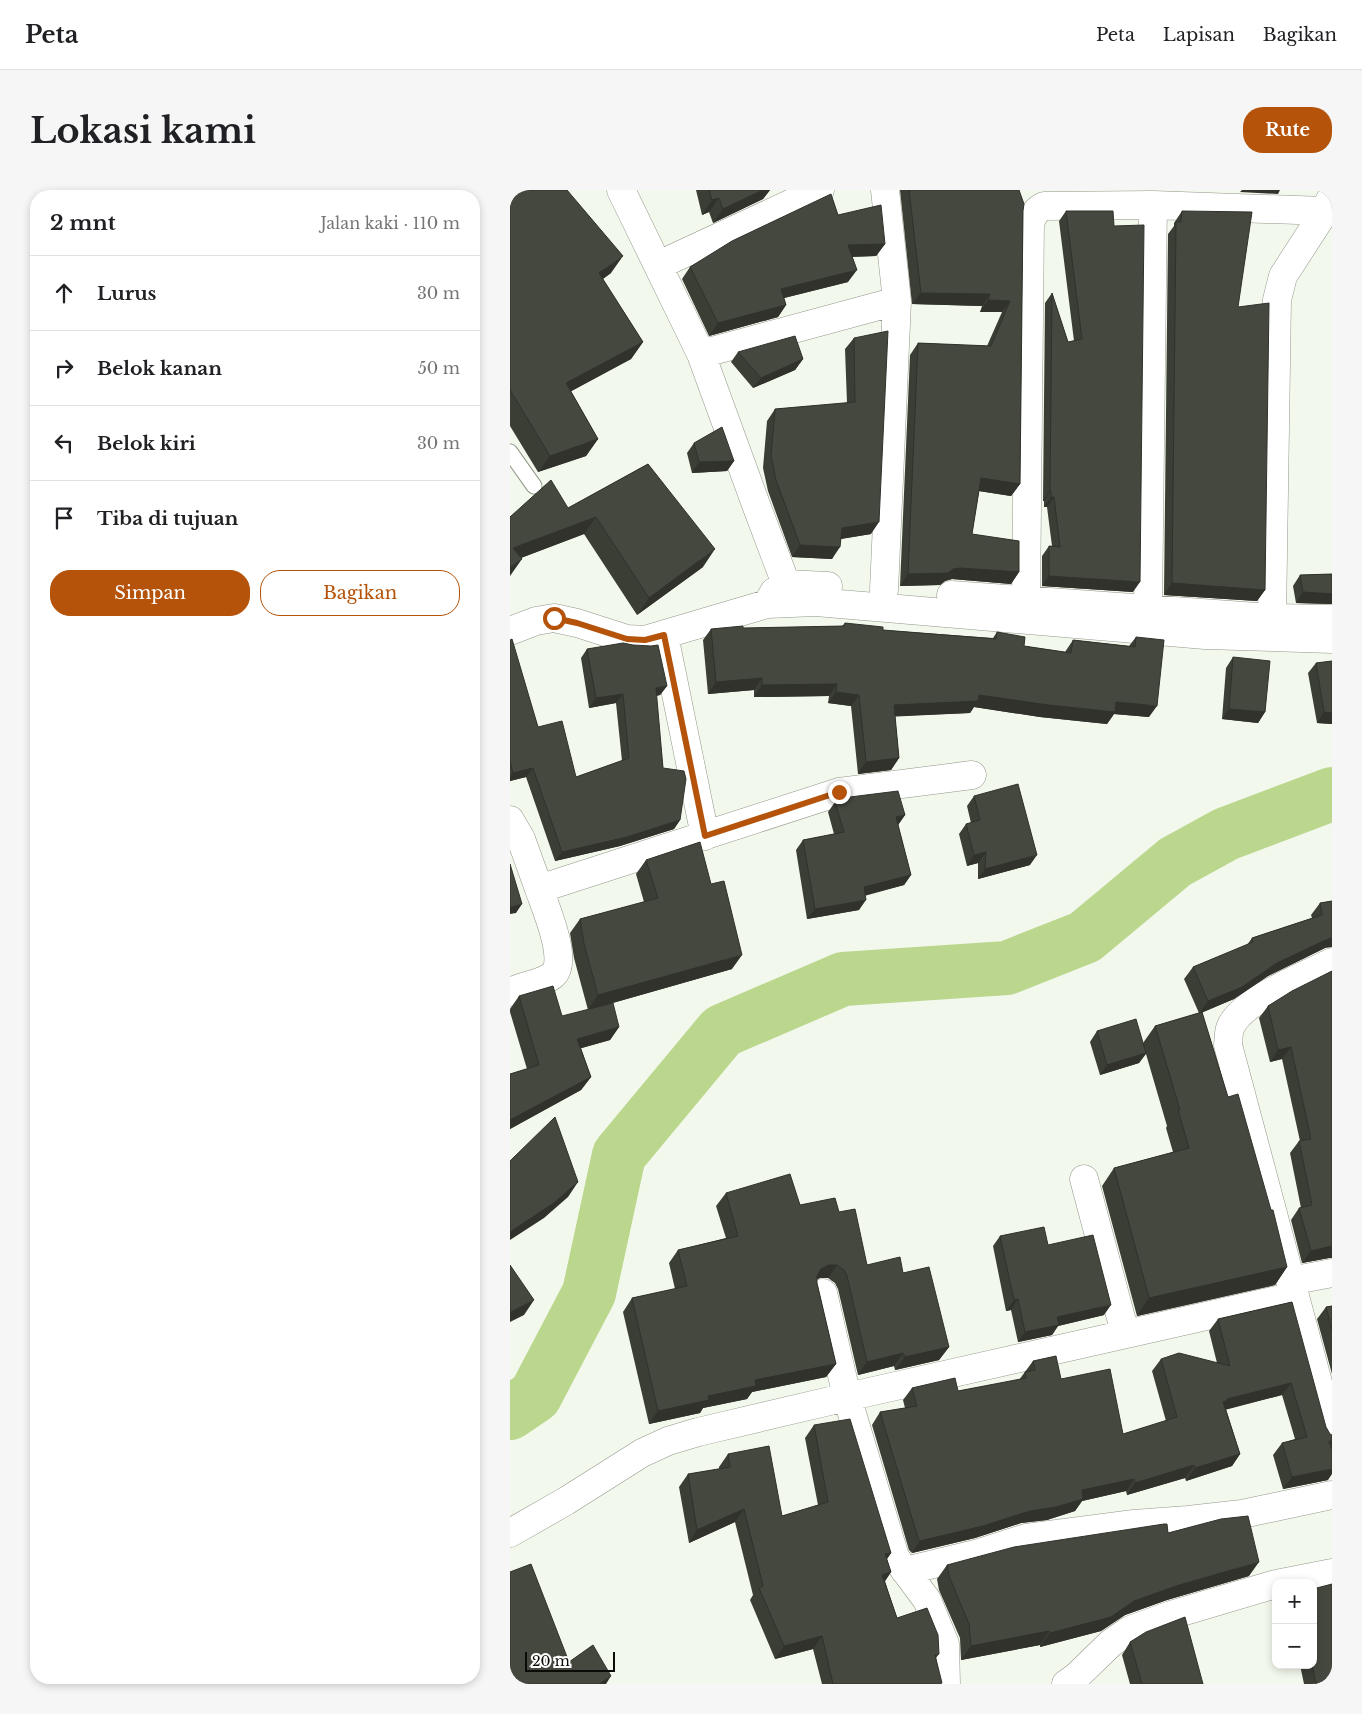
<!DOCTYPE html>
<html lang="id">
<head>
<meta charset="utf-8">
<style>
	:root { --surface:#fff; --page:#f6f6f6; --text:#202124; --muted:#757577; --line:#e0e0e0; --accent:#b45309 }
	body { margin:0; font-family:"Libre Baskerville",serif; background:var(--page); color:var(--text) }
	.controls { position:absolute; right:15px; bottom:15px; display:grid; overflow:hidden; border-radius:10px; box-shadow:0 2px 8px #0003 }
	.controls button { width:45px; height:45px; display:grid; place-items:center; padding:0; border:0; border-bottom:1px solid var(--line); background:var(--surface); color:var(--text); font:25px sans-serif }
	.scale { position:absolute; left:15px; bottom:12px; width:90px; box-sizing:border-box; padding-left:5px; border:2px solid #0b0c08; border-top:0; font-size:14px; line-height:18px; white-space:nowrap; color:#0b0c08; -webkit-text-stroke:4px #fff; paint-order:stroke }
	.stop { position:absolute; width:15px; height:15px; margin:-11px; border:4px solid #b45309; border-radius:50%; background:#fff }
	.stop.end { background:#b45309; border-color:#fff; box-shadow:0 1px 5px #0008 }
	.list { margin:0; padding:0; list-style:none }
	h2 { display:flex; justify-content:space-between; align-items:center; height:65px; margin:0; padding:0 20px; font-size:21px }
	h2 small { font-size:16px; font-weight:400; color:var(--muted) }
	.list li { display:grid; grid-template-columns:32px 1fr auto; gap:15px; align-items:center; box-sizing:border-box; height:75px; padding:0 20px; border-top:1px solid var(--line) }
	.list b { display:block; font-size:19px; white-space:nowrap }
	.list em { font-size:16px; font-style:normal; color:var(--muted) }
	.actions { display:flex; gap:10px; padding:15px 20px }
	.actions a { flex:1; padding:11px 0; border:1px solid var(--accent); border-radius:20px; text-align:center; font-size:18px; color:var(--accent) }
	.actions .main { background:var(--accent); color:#fff }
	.icon { flex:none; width:28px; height:28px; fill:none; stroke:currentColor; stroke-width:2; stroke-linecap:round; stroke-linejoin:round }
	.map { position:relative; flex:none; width:822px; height:1494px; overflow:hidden; border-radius:20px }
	header { display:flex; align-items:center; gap:30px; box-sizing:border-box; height:70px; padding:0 25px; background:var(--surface); border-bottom:1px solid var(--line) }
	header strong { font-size:24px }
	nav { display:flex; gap:28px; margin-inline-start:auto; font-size:18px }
	.intro { display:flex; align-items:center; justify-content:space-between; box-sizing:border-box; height:120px; padding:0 30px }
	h1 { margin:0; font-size:35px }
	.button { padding:12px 22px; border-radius:20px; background:var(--accent); color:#fff; font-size:18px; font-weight:700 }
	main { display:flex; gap:30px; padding:0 30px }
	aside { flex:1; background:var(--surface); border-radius:20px; box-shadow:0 2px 8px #0003 }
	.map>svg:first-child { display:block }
</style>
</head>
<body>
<header>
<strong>Peta</strong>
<nav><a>Peta</a><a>Lapisan</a><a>Bagikan</a></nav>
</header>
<div class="intro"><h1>Lokasi kami</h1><a class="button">Rute</a></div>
<main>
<aside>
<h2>2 mnt<small>Jalan kaki · 110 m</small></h2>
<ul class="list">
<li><svg class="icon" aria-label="ahead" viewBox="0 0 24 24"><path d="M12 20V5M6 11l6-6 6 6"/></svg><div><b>Lurus</b></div><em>30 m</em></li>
<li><svg class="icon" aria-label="right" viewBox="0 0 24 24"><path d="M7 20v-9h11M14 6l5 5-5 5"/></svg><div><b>Belok kanan</b></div><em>50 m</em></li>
<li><svg class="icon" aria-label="left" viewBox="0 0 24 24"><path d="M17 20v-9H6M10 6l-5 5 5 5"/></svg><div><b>Belok kiri</b></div><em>30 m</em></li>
<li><svg class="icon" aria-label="arrive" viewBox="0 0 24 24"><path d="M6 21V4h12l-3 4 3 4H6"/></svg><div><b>Tiba di tujuan</b></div></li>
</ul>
<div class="actions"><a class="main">Simpan</a><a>Bagikan</a></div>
</aside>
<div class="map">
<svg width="822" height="1494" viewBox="0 0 822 1494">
	<rect width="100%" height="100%" fill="#f3f8ec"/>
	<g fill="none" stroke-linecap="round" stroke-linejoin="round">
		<path stroke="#bbd78e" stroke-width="54" d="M 0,1223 L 25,1206 L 79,1103 L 109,965 L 212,841 L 333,789 L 497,778 L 575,747 L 665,672 L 716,644 L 822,604"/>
		<defs>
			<path id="service" d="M 0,262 L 24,296"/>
			<path id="minor" d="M 111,0 L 191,164 L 248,320 L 276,394
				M 149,75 L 310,0
				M 191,164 L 387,111
				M 374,400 L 387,111 L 375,0
				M 441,405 L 762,428 L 822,429
				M 516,410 L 520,33 C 524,24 526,20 534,16 L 643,15 L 815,21
				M 257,414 L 264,402 L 276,394 L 318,396
				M 638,419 L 643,15
				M 762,428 L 767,110 L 773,86 L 815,21 L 822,6
				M 0,441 L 26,431 L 44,428 L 67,433 L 117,449 L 135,450 L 257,414 L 306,412 L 695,445 L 822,449
				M 154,445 L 195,646
				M 0,630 L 11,649 L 29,699 L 329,602 L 462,585
				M 822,772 C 795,786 734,809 721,836 C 718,841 719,849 718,855 L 822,1245
				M 0,802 C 13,795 32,794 43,785 C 59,772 35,716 29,699
				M 574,989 L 615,1143
				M 780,1091 L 822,1083
				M 313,1103 L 337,1207 L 385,1367 L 417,1410 L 435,1454 L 436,1494
				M 0,1343 L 56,1311 L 132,1263 L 158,1251 L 188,1242 L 337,1207 L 785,1106
				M 395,1381 L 469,1363 L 516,1348 L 624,1334 L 678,1330 L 732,1324 L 822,1305
				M 771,1393 L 822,1383
				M 556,1494 L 567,1486 L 601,1453 L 620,1440 L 661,1425 L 766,1394"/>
		</defs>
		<use href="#service" stroke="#92978b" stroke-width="17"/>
		<use href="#minor" stroke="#92978b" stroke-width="29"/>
		<use href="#service" stroke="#fff" stroke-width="15"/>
		<use href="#minor" stroke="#fff" stroke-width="28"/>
	</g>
	<path fill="#3a3e35" d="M 0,0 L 101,83 L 93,89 L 133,152 L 121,169 L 61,201 L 88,249 L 76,266 L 28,282 L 0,236 Z
		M 186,0 L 260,0 L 253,9 L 203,33 L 199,22 L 192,25 Z
		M 390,0 L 509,0 L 513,21 L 510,294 L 501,306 L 469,301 L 462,344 L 509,382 L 501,394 L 442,389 L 435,391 L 430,395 L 390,396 L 400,165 L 408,153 L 477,156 L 492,122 L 470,122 L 472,116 L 402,114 Z
		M 556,21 L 623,402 L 532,396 L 532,366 L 539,356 L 542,356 L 537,317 L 534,317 L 534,311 L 533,311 L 535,113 L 542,103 L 558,152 L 564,151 L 549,31 Z
		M 672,21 L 728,117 L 755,400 L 747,411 L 654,405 L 658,44 L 664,36 L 664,33 Z
		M 328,25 L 375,54 L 366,66 L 342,67 L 338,92 L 274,108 L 276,115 L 268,127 L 199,146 L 172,89 L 180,77 Z
		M 344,148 L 361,344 L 331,349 L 322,369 L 282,367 L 258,301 L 253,278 L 257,231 L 265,219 L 337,213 L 335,159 Z
		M 228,162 L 293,169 L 285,180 L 243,198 L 221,172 Z
		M 184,253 L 224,271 L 217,281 L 182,283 L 177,263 Z
		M 138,274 L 193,377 L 127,425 L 74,344 L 11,368 L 0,327 L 58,318 Z
		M 822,384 L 822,414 L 786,413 L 783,396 L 790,385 Z
		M 335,433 L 373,440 L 483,448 L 487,442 L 514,456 L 555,462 L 563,450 L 619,456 L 626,447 L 639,527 L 604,524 L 597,534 L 530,527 L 464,517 L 460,523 L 385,526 L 389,568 L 381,580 L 348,584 L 341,516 L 318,513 L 319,506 L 244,507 L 244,500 L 198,504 L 193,450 L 201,439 L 332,436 Z
		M 0,450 L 28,537 L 66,587 L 112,571 L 106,513 L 79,518 L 71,468 L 77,459 L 157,496 L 150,505 L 146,506 L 153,578 L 170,630 L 164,639 L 110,656 L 45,671 L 16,587 L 0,591 Z
		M 723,467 L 755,522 L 748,533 L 712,529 L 716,478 Z
		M 822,471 L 822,534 L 807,533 L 798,483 L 806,473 Z
		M 464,606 L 520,675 L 468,689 L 468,673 L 457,676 L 449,644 L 456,634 L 461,633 L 457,616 Z
		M 325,612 L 395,625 L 388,635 L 401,685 L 394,695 L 355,705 L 349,720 L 297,729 L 286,660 L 293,650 L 324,644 L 318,622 Z
		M 136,670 L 222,779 L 78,820 L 64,768 L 60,743 L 70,729 L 134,712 L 126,684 Z
		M 822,711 L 815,758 L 758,786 L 724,809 L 692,822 L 718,907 L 777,1077 L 765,1095 L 627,1126 L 592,996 L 604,978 L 663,962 L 656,938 L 657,936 L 636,864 L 629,873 L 590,885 L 580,852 L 587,841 L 633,853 L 645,836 L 689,823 L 674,789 L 683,777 L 737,755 L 742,748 L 802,728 L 801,725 L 810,713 Z
		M 822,781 L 819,1068 L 792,1073 L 781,1030 L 789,1018 L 791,1018 L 780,963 L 789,951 L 790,951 L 772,869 L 760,872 L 749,828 L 758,816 Z
		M 9,806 L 52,826 L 109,837 L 100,850 L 71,858 L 81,887 L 71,900 L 0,939 L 0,884 L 17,879 L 0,822 L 0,819 Z
		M 216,1003 L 329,1022 L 357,1075 L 393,1083 L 439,1157 L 429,1170 L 385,1180 L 384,1176 L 348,1185 L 328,1099 L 325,1093 L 318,1088 L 310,1088 L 307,1089 L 307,1093 L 326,1174 L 316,1187 L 242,1202 L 237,1209 L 193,1218 L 190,1223 L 139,1234 L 113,1122 L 122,1108 L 165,1099 L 159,1073 L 168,1060 L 216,1048 L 206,1016 Z
		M 490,1046 L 538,1055 L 594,1125 L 548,1136 L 542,1145 L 508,1152 L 501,1120 L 496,1121 L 483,1056 Z
		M 782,1112 L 818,1290 L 773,1299 L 763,1265 L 772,1253 L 785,1249 L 772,1205 L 716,1219 L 730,1264 L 722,1276 L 676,1291 L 675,1288 L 617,1305 L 616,1301 L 572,1311 L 565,1321 L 537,1330 L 511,1333 L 465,1348 L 402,1363 L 399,1360 L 362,1235 L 370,1222 L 395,1218 L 393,1210 L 402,1198 L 448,1201 L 509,1190 L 523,1171 L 551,1189 L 613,1244 L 656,1231 L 642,1181 L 651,1169 L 707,1173 L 699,1141 L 708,1129 Z
		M 822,1116 L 822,1184 L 807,1129 L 816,1117 Z
		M 304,1235 L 381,1363 L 377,1369 L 381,1382 L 375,1391 L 387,1428 L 429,1464 L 426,1468 L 431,1494 L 312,1494 L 303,1459 L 265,1469 L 240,1410 L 243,1405 L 225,1332 L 179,1353 L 169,1297 L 178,1284 L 209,1279 L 209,1277 L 218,1264 L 272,1326 L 308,1315 L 295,1248 Z
		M 658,1343 L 739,1386 L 657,1410 L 615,1425 L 591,1441 L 530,1457 L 530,1455 L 451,1470 L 450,1448 L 429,1400 L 427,1389 L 437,1375 Z
		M 620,1452 L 693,1494 L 620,1494 L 612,1465 Z
		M 790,1475 L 803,1475 L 822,1494 L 794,1494 Z"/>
	<path fill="#30322b" d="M 253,0 L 260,0 L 253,9 L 203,33 L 213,19 Z
		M 732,0 L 770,0 L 768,4 L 730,2 Z
		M 209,8 L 199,22 L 192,25 L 202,10 Z
		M 375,54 L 366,66 L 330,67 L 338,55 Z
		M 113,66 L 101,83 L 77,100 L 89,83 Z
		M 347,80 L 338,92 L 262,111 L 271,99 Z
		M 411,103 L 480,104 L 472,116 L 402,114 Z
		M 478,110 L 500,111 L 492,122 L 470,122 Z
		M 276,115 L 268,127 L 199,146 L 208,133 Z
		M 133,152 L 121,169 L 45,210 L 56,193 Z
		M 293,169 L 285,180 L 243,198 L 251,188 Z
		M 88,249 L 76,266 L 28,282 L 40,266 Z
		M 224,271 L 217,281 L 182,283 L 189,272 Z
		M 471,288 L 510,294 L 501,306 L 462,300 Z
		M 540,301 L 541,301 L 534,311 L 533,311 Z
		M 541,307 L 544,307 L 537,317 L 534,317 Z
		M 86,327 L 74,344 L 0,372 L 3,358 Z
		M 369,332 L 361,344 L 324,350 L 332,338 Z
		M 290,355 L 330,357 L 322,369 L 282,367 Z
		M 205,359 L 193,377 L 127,425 L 139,408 Z
		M 12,369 L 0,386 L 0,377 Z
		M 450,378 L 509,382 L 501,394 L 442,389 L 435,391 L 430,395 L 390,396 L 398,384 Z
		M 539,386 L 630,392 L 623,402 L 532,396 Z
		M 662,393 L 755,400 L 747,411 L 654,405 Z
		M 793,402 L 822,404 L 822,414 L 786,413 Z
		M 252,488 L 244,500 L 198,504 L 206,492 Z
		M 327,494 L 319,506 L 244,507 L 252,495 Z
		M 157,496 L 150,505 L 139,507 L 146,498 Z
		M 326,502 L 349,505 L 341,516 L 318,513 Z
		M 113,504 L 106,513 L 79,518 L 86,508 Z
		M 469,505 L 606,512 L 647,516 L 639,527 L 604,524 L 597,534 L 530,527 L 464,517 L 460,523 L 376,527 L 384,515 Z
		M 719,519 L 755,522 L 748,533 L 712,529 Z
		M 814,522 L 822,523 L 822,534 L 807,533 Z
		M 389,568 L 381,580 L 348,584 L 356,572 Z
		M 23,578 L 16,587 L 0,591 L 0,587 L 3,583 Z
		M 395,625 L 388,635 L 386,627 Z
		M 170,630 L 164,639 L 110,656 L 45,671 L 52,662 Z
		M 476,662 L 468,673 L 457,676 L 464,665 Z
		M 527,665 L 520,675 L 468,689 L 475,679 Z
		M 401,685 L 394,695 L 347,708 L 354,697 Z
		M 356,710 L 349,720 L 297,729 L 305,719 Z
		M 12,714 L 6,723 L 0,724 L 0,717 Z
		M 822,747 L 822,757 L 815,758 L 758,786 L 724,809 L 689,824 L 698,811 L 767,773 Z
		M 232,765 L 222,779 L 78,820 L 88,805 Z
		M 109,837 L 100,850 L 58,862 L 67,849 Z
		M 781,857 L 772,869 L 760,872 L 768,860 Z
		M 636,863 L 629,873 L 590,885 L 597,875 Z
		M 81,887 L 71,900 L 0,939 L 0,930 Z
		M 68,992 L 58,1007 L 34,1028 L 0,1050 L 0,1042 Z
		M 822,1056 L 822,1068 L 819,1068 L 792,1073 L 801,1061 Z
		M 319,1075 L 327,1075 L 318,1088 L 310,1088 L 302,1092 L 311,1079 Z
		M 777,1077 L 765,1095 L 627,1126 L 639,1108 Z
		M 508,1109 L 501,1120 L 496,1121 L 504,1110 Z
		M 24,1110 L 14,1125 L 0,1132 L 0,1122 Z
		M 601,1115 L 594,1125 L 548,1136 L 542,1145 L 508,1152 L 515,1142 L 547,1127 Z
		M 439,1157 L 429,1170 L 385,1180 L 395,1167 Z
		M 393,1163 L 384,1176 L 348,1185 L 357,1172 Z
		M 326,1174 L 316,1187 L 242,1202 L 237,1209 L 193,1218 L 190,1223 L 139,1234 L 148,1221 L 198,1206 L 245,1190 Z
		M 781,1193 L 772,1205 L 711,1221 L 713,1212 L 717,1209 Z
		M 819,1251 L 822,1251 L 822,1262 Z
		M 730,1264 L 722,1276 L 676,1291 L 685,1278 Z
		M 684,1275 L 675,1288 L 617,1305 L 625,1293 Z
		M 822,1279 L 822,1284 L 818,1290 L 773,1299 L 782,1287 Z
		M 624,1289 L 616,1301 L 572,1311 L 565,1321 L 537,1330 L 511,1333 L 465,1348 L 402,1363 L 410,1351 L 572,1300 Z
		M 234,1319 L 225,1332 L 179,1353 L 187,1340 Z
		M 381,1363 L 372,1376 L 375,1364 Z
		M 749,1372 L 739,1386 L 657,1410 L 615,1425 L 591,1441 L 530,1457 L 540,1443 L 666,1396 Z
		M 381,1382 L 373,1394 L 372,1385 Z
		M 539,1441 L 530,1455 L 451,1470 L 461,1456 Z
		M 312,1446 L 303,1459 L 265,1469 L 274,1456 Z
		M 101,1486 L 96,1494 L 88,1494 Z"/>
	<path fill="#44483e" stroke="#30322b" d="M 0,0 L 57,0 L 113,66 L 89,83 L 133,152 L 56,193 L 88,249 L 40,266 L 0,200 Z
		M 199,0 L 253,0 L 213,19 L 209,8 L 202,10 Z
		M 399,0 L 509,0 L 514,14 L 513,21 L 510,294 L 471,288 L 462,344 L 509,351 L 509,382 L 450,378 L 443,379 L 438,383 L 398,384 L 408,153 L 481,156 L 500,111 L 478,110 L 480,104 L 411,103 Z
		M 321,4 L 328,25 L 371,15 L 375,54 L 338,55 L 347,80 L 271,99 L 276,115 L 208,133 L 180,77 L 222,51 Z
		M 556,21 L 603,21 L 604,36 L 634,35 L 630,392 L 539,386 L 539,356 L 550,357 L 544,307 L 541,307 L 541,301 L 540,301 L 542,103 L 558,152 L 572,149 Z
		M 672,21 L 742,22 L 728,117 L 759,113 L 755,400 L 662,393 L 666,32 L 671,32 Z
		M 378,141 L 369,332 L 332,338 L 330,357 L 290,355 L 266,290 L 261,266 L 265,219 L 345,212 L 344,148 Z
		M 285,146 L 293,169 L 251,188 L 228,162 Z
		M 212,237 L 224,271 L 189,272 L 184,253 Z
		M 138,274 L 205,359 L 139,408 L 86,327 L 3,358 L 12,369 L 0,377 L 0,327 L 41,290 L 58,318 Z
		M 822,384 L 822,404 L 793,402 L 790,385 Z
		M 335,433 L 373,437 L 373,440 L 486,449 L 487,442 L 515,447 L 514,456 L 561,463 L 563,450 L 625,457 L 626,447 L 654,450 L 647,516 L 606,512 L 605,522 L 538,515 L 469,505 L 468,511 L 384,515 L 389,568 L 356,572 L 349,505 L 326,502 L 327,494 L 252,495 L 252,488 L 206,492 L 201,439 L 233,436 L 233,438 L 334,436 Z
		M 2,449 L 28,537 L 52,531 L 66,587 L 119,568 L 113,504 L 86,508 L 77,459 L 113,453 L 123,455 L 141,456 L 148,455 L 157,496 L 146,498 L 153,578 L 174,581 L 176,589 L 170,630 L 117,647 L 52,662 L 23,578 L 3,583 L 0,571 L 0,450 Z
		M 723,467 L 760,471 L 755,522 L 719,519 Z
		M 822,471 L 822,523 L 814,522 L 806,473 Z
		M 508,594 L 527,665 L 475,679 L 476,662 L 464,665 L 456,634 L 470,630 L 464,606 Z
		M 388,601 L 395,625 L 386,627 L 401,685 L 354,697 L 356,710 L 305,719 L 293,650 L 334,642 L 325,612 L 340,607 Z
		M 190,652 L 201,694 L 214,691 L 232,765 L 88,805 L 74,754 L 70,729 L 148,708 L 136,670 Z
		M 0,674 L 12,714 L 0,717 Z
		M 822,711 L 822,747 L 767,773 L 732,797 L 698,811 L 683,777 L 743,752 L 742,748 L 812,725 L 810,713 Z
		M 822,781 L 822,1056 L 801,1061 L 789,1018 L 802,1015 L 789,951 L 801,949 L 781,857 L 768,860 L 758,816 L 782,801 Z
		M 43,796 L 52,826 L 103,813 L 109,837 L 67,849 L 81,887 L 0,930 L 0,884 L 29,875 L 9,806 Z
		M 692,822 L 718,907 L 728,904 L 761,1020 L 763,1020 L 777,1077 L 639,1108 L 604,978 L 679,958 L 668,920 L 670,920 L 645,836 Z
		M 626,829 L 636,863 L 597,875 L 587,841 Z
		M 45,927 L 68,992 L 44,1013 L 0,1042 L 0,971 Z
		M 280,984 L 290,1015 L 325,1008 L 329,1022 L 345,1019 L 357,1075 L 390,1067 L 393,1083 L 419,1077 L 439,1157 L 395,1167 L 393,1163 L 357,1172 L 337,1086 L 334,1080 L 327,1075 L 319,1075 L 311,1079 L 307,1086 L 307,1093 L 326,1174 L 245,1190 L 246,1196 L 198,1206 L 199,1210 L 148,1221 L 122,1108 L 177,1096 L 168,1060 L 228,1046 L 216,1003 Z
		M 534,1037 L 538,1055 L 583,1045 L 601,1115 L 547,1127 L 549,1135 L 515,1142 L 508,1109 L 504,1110 L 490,1046 Z
		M 0,1075 L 24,1110 L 0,1122 Z
		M 782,1112 L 816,1237 L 820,1244 L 822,1245 L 822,1251 L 819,1251 L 822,1263 L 822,1279 L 782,1287 L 772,1253 L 797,1247 L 781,1193 L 717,1209 L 718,1210 L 713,1212 L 730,1264 L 685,1278 L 684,1275 L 625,1293 L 624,1289 L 572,1300 L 573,1309 L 546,1317 L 520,1321 L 473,1336 L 410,1351 L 408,1348 L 370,1222 L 407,1216 L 402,1198 L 445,1188 L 448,1201 L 516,1188 L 515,1182 L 525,1180 L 523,1171 L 546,1166 L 551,1189 L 600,1179 L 613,1244 L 667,1227 L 651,1169 L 669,1163 L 720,1176 L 708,1129 Z
		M 822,1116 L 822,1140 L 816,1117 Z
		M 340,1229 L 381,1363 L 375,1364 L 381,1382 L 372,1385 L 387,1428 L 417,1418 L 428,1445 L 429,1464 L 425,1465 L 432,1493 L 429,1494 L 323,1494 L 312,1446 L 274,1456 L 249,1398 L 253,1396 L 234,1319 L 187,1340 L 178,1284 L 220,1277 L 218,1264 L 259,1256 L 272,1326 L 318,1312 L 304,1235 Z
		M 738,1326 L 749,1372 L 666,1396 L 624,1411 L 601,1427 L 540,1443 L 539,1441 L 461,1456 L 459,1434 L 439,1386 L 437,1375 L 504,1357 L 654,1334 L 657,1334 L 658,1343 L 711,1329 Z
		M 21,1374 L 59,1472 L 83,1455 L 101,1486 L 89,1494 L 0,1494 L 0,1382 Z
		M 822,1394 L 822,1494 L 806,1494 L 802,1475 L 803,1475 L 803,1399 Z
		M 675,1427 L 693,1494 L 632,1494 L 620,1452 L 636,1442 Z"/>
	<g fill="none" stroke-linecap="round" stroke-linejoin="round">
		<path stroke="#b45309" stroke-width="6" d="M 44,428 L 67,433 L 117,449 L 135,450 L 154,445 L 195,646 L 329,602"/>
	</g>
</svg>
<div class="controls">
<button>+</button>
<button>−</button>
</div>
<div class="scale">20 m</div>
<div class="stop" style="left:44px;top:428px"></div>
<div class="stop end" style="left:329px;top:602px"></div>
</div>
</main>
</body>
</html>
